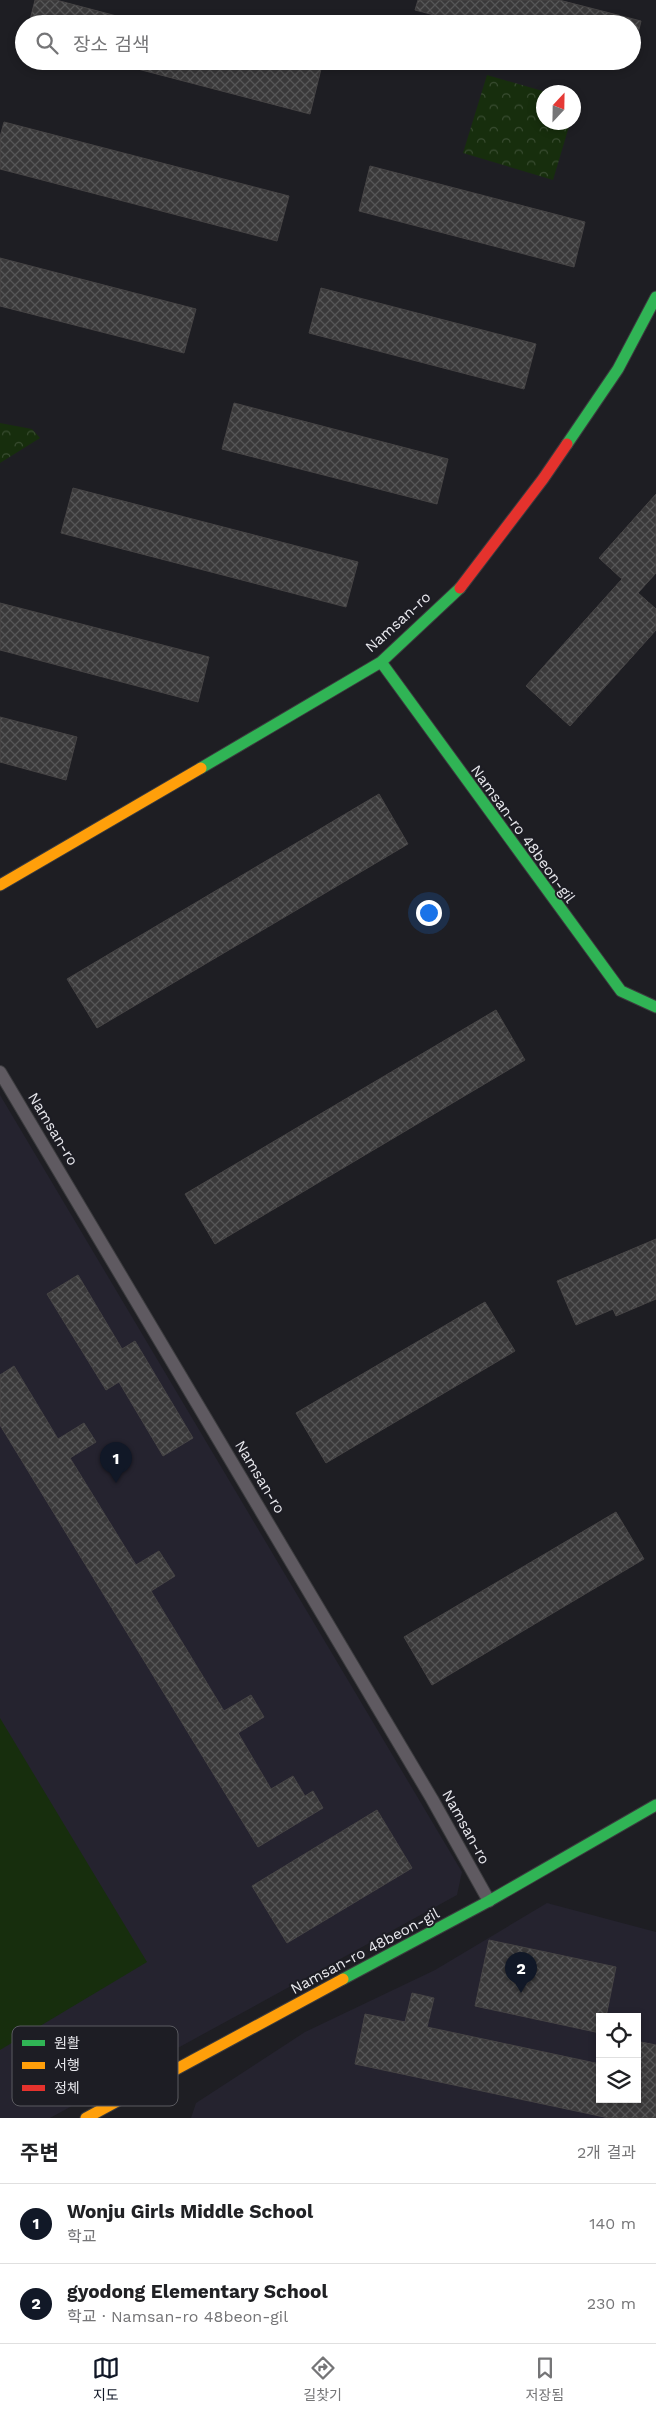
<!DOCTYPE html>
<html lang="ko">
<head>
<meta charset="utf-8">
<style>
	:root { --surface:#fff; --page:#f2f2f2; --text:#202124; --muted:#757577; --line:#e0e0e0; --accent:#111827 }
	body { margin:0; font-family:"Work Sans","Noto Sans KR",sans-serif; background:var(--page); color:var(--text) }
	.controls { position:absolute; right:15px; bottom:15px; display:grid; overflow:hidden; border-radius:0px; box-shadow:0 2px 8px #0003 }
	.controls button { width:45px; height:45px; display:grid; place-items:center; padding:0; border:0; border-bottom:1px solid var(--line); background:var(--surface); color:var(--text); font:25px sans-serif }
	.compass { position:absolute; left:536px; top:85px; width:45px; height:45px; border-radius:50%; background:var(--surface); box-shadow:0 2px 8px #0003; rotate:22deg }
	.you { position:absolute; left:428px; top:912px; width:18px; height:18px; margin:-12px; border:4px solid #fff; border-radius:50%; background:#1a73e8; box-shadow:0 0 0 8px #1a73e833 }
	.badge { display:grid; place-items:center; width:32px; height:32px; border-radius:50%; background:var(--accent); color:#fff; font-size:16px; font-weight:700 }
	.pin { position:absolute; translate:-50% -41px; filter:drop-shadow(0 1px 2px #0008) }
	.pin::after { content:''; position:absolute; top:26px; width:18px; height:15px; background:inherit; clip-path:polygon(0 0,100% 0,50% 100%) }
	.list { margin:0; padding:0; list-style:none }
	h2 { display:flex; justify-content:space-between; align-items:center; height:65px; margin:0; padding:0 20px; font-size:21px }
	h2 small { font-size:16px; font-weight:400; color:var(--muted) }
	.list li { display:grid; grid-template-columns:32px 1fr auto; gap:15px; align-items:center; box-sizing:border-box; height:80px; padding:0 20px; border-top:1px solid var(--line) }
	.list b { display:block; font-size:19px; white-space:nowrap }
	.list p { margin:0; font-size:16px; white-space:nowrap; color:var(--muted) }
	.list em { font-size:16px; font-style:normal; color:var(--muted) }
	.icon { flex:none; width:28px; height:28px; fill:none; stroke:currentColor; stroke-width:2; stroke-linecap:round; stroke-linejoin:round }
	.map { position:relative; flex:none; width:656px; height:2118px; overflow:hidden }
	.search { position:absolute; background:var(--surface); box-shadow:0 2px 8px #0003; left:15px; right:15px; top:15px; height:55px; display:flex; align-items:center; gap:12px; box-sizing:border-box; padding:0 18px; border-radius:28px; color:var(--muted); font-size:19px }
	.sheet { height:225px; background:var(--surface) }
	nav { display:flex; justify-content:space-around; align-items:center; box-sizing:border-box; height:70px; border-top:1px solid var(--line); background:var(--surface); font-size:14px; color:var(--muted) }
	nav a { display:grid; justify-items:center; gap:2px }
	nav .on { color:var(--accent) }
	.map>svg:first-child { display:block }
</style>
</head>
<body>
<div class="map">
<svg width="656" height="2118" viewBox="0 0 656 2118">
	<defs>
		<pattern id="park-crowns" width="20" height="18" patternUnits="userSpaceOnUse" patternTransform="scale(1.25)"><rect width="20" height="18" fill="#172e0d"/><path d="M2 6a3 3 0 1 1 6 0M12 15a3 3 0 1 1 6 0" fill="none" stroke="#394c31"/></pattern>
		<pattern id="building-cross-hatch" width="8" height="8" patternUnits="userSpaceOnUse" patternTransform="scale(1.25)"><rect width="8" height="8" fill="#3a393a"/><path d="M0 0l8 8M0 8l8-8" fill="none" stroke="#565657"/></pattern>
	</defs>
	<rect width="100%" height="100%" fill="#1e1e23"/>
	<path fill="#25232f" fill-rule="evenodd" d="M 0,1095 L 462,1872 L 457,1895 L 50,2118 L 0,2118 Z
		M 547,1903 L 656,1932 L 656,2118 L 191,2118 L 196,2103 L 305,2032 L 435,1970 ZM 600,2017 L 637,2017 L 637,2099 L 600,2099 Z"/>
	<path fill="#172e0d" d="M 0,1718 L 147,1962 L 0,2050 Z"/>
	<path fill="url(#park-crowns)" d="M 487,75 L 546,92 L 544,92 L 544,122 L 570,123 L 553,180 L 463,153 Z
		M 0,423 L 32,429 L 40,438 L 0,463 Z"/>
	<path fill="url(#building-cross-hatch)" stroke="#464445" d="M 35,0 L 56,0 L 147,24 L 29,24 Z
		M 418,0 L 559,0 L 641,21 L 632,58 L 632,24 L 468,24 L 415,10 Z
		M 107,61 L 291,61 L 321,69 L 310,114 Z
		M 4,122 L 289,196 L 277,241 L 0,169 L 0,137 Z
		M 370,166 L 585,222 L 574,267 L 359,211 Z
		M 0,258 L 196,309 L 184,353 L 0,306 Z
		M 321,288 L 536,344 L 524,389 L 309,333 Z
		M 234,403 L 448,459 L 437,504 L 222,449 Z
		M 73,488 L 358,562 L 346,607 L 61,533 Z
		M 656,494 L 656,573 L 638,593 L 656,609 L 656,630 L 570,726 L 526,686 L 622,579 L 599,558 Z
		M 0,603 L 209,657 L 198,702 L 0,650 Z
		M 0,717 L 77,737 L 66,780 L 0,762 Z
		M 379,794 L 408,844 L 97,1028 L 67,979 Z
		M 496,1010 L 525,1060 L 215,1244 L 185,1194 Z
		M 656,1239 L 656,1299 L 616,1316 L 613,1309 L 576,1325 L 557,1281 Z
		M 78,1275 L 122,1349 L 135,1341 L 193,1438 L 163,1456 L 119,1382 L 106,1390 L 47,1294 Z
		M 485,1302 L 515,1351 L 326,1463 L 296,1413 Z
		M 14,1366 L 58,1439 L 84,1423 L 96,1442 L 70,1458 L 136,1565 L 159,1551 L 175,1576 L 151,1591 L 224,1711 L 251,1695 L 264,1717 L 238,1733 L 271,1789 L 293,1776 L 305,1796 L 313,1791 L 323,1808 L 258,1847 L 0,1425 L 0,1375 Z
		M 616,1512 L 644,1559 L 432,1685 L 404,1637 Z
		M 377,1810 L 412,1868 L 287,1943 L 252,1886 Z
		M 489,1940 L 616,1967 L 606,2017 L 600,2017 L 600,2033 L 475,2006 Z
		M 412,1993 L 434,1998 L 427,2027 L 600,2064 L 600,2099 L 637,2099 L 637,2059 L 641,2042 L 656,2045 L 656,2118 L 609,2118 L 355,2064 L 365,2014 L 405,2022 Z"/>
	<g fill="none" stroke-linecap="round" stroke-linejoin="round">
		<defs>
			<path id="lane" d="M 0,1072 L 432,1799 L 489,1901"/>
			<path id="fast" d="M 567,444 L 618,369 L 656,297
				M 381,662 L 621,991 L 656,1007
				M 201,768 L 381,662 L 460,588
				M 343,1979 L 489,1901 L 656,1805"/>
			<path id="slow" d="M 0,885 L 201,768
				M 86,2118 L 343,1979"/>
			<path id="jam" d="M 460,588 L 543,479 L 567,444"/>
		</defs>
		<use href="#lane" stroke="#3b3b3e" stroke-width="14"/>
		<use href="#fast" stroke="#3b3b3e" stroke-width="13"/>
		<use href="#slow" stroke="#3b3b3e" stroke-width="13"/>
		<use href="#jam" stroke="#3b3b3e" stroke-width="13"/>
		<use href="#lane" stroke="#5f5a61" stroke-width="12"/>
		<use href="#fast" stroke="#30b455" stroke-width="11"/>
		<use href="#slow" stroke="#ff9f0a" stroke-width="11"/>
		<use href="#jam" stroke="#e5322d" stroke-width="11"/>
	</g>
	<g text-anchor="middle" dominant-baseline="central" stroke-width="4" stroke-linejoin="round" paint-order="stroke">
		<g font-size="15" fill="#e8e8ed" stroke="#1d1d24">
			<text transform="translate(398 622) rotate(-42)">Namsan-ro</text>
			<text transform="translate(523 834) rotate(54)">Namsan-ro 48beon-gil</text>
			<text transform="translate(53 1129) rotate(59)">Namsan-ro</text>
			<text transform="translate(260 1477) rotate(59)">Namsan-ro</text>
			<text transform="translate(466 1827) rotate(61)">Namsan-ro</text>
			<text transform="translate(365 1951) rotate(-28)">Namsan-ro 48beon-gil</text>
		</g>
	</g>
	<rect x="12" y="2026" width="166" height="80" rx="8" fill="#1d1d24" stroke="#5a5a60" stroke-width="1"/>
	<rect x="22" y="2040" width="23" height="6" fill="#30b455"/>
	<rect x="22" y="2062" width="23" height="7" fill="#ff9f0a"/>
	<rect x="22" y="2085" width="23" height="6" fill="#e5322d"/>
	<g font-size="14" fill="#e8e8ed">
		<text x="54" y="2048">원활</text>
		<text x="54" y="2070">서행</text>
		<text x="54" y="2093">정체</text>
	</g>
</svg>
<div class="controls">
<button><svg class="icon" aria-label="locate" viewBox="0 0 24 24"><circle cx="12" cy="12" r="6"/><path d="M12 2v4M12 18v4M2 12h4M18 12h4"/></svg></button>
<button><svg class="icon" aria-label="layers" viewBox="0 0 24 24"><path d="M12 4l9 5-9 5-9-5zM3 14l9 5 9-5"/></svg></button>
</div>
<svg class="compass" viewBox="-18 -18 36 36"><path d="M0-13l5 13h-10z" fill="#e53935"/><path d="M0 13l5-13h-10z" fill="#757577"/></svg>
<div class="you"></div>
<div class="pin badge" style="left:116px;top:1483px">1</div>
<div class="pin badge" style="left:521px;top:1993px">2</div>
<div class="search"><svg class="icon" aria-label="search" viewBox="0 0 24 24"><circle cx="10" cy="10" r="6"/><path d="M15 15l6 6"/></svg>장소 검색</div>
</div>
<section class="sheet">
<h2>주변<small>2개 결과</small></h2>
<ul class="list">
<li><span class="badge">1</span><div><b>Wonju Girls Middle School</b><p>학교</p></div><em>140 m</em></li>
<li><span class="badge">2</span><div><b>gyodong Elementary School</b><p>학교 · Namsan-ro 48beon-gil</p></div><em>230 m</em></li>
</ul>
</section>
<nav>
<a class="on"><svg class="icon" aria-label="map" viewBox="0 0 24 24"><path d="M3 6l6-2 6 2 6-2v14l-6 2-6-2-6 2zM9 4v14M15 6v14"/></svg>지도</a>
<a><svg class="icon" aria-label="directions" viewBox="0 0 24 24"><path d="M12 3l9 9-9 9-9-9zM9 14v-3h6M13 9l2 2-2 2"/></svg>길찾기</a>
<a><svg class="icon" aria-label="saved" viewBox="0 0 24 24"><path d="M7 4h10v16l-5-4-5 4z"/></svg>저장됨</a>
</nav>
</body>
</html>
